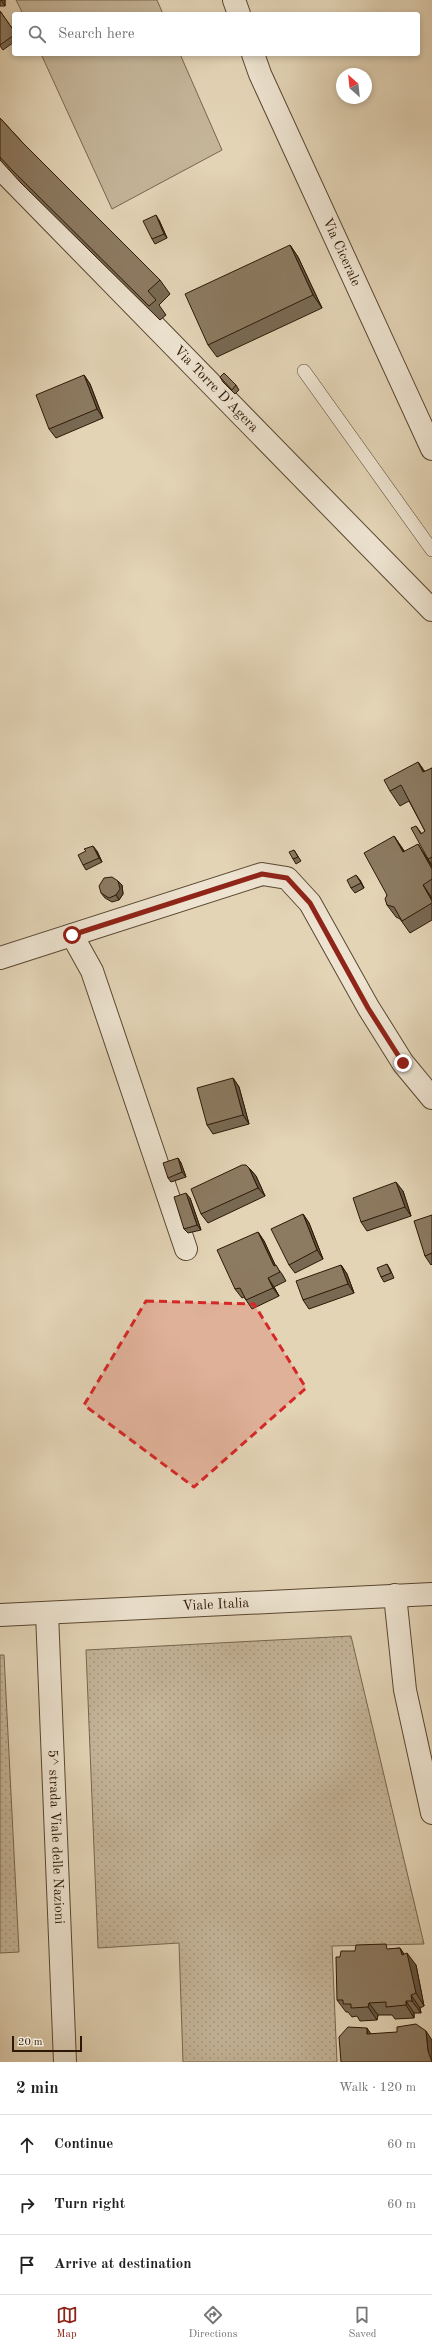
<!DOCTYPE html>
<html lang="en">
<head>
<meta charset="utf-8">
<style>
	:root { --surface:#fff; --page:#f2f2f2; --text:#222; --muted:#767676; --line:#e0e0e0; --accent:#8f2418 }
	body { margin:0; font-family:"Old Standard TT",serif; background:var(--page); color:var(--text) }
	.compass { position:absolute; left:336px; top:68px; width:36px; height:36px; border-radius:50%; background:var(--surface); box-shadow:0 2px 6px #0003; rotate:333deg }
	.scale { position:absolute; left:12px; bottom:10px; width:70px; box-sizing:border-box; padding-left:4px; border:2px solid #2d1805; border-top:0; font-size:11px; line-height:14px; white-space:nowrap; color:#2d1805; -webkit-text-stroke:3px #ede3d0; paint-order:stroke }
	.stop { position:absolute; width:12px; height:12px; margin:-9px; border:3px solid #8f2418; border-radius:50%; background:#fff }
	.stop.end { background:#8f2418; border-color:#fff; box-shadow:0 1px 4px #0008 }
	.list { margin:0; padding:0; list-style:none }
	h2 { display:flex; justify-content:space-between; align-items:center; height:52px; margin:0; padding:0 16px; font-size:17px }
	h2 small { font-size:13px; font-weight:400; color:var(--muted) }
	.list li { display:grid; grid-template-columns:26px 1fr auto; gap:12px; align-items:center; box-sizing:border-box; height:60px; padding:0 16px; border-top:1px solid var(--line) }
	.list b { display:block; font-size:15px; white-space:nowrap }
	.list em { font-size:13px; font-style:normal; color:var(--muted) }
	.icon { flex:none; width:22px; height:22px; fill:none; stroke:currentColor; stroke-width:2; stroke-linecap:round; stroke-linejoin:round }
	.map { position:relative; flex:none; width:432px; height:2062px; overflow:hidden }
	.search { position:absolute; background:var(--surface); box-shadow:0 2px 6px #0003; left:12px; right:12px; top:12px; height:44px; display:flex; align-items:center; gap:10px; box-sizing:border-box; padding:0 14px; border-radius:4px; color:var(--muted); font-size:15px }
	.sheet { height:232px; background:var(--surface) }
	nav { display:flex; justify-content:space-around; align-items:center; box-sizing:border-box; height:56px; border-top:1px solid var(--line); background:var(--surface); font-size:11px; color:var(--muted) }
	nav a { display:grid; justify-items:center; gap:2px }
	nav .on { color:var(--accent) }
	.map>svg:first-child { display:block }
</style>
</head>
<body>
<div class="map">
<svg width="432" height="2062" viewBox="0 0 432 2062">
	<defs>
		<pattern id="grass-dots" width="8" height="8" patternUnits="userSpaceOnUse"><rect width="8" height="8" fill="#c4b498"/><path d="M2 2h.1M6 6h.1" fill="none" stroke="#a99a82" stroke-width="1.8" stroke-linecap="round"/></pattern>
	</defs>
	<rect width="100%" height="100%" fill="#e3d4b6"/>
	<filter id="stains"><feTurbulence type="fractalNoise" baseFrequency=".005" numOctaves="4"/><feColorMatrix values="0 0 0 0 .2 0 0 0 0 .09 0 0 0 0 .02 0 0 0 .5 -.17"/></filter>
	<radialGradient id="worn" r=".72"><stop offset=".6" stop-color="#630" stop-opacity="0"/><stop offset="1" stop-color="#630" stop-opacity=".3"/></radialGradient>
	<path fill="url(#grass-dots)" stroke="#78664e" d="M 351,1636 L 424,1944 L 332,1946 L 337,2062 L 183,2062 L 179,1943 L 98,1948 L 86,1650 Z
		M 0,1655 L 4,1655 L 19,1952 L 0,1953 Z"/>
	<path fill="#c4b498" stroke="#78664e" d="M 16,0 L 157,0 L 163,14 L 23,14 Z
		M 41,54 L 180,54 L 222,150 L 112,209 Z"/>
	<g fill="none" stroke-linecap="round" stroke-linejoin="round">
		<defs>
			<path id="service" d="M 304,371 L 432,550"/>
			<g id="minor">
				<path d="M 234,0 L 239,14"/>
				<path id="s1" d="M 253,54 L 260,74 L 432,449"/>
				<path id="s2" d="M 0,168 L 432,610"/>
				<path d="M 72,935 L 92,971 L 186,1249"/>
				<path d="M 0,958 L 262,874 L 287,878 L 310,903 L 368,1007 L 403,1063 L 432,1098"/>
				<path d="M 395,1595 L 405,1690 L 432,1813"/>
				<path id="s3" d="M 47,1613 L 65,2062"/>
				<path id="s4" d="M 0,1615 L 432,1594"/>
			</g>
		</defs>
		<use href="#service" stroke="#5a4731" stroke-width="14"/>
		<use href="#minor" stroke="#5a4731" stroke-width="24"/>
		<use href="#service" stroke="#ede3d0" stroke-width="13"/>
		<use href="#minor" stroke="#ede3d0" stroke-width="22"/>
	</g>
	<path fill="#786953" stroke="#2d1805" d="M 0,0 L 5,0 L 5,6 L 0,6 Z
		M 0,11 L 14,31 L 14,42 L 3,50 L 0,46 Z
		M 0,118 L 22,142 L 160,280 L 170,294 L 159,305 L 166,315 L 160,320 L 21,183 L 0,160 Z
		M 159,220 L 167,238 L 155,244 L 152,239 Z
		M 290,245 L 298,257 L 322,308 L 217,357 L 208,345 Z
		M 84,375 L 90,384 L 103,418 L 56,438 L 49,429 Z
		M 220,377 L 236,385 L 239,390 L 235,394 L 223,382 Z
		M 418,762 L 425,772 L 432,768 L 432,865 L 428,859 L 416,826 L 422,834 L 425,831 L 409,801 L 400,806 L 390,791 Z
		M 394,836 L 405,852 L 426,857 L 432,866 L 432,920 L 410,933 L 400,919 L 396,917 L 387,905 L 387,895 Z
		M 294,850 L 301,861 L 296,864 L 293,859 Z
		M 97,851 L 102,862 L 86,870 L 83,865 Z
		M 360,880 L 364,888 L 355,893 L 351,888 Z
		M 118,881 L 122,885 L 123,894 L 119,900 L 112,902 L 105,898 L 101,893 Z
		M 233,1078 L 239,1087 L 249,1124 L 213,1134 L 207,1125 Z
		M 178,1158 L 181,1163 L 186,1177 L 171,1182 L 168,1178 Z
		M 249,1168 L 256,1176 L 265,1196 L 208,1223 L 201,1214 Z
		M 403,1191 L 411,1216 L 367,1231 L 361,1222 Z
		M 190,1198 L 201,1230 L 188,1233 L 184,1229 Z
		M 303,1214 L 309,1223 L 323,1259 L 295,1273 L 289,1265 Z
		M 432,1215 L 432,1264 L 431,1265 L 425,1256 Z
		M 258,1232 L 264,1241 L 275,1265 L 282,1274 L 286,1281 L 274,1287 L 279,1296 L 252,1309 L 244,1297 L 242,1298 L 235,1289 Z
		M 387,1264 L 390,1269 L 394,1278 L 384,1282 L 381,1277 Z
		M 341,1265 L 347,1274 L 354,1293 L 309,1309 L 303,1300 Z
		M 400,1948 L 404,1954 L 416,1965 L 424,2006 L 420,2008 L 421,2013 L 414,2013 L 414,2018 L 395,2019 L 392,2015 L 378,2015 L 377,2020 L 360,2021 L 357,2016 L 352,2017 L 348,2012 L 346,2012 L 337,2000 L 389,1949 Z"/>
	<path fill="#625544" stroke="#2d1805" d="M 1,0 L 5,0 L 5,6 Z
		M 156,215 L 159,220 L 167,238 L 164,234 Z
		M 290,245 L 298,257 L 322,308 L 313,295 Z
		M 84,375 L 90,384 L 103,418 L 97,409 Z
		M 418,762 L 428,776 L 423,772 Z
		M 394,836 L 402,848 L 412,864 L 403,852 Z
		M 418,844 L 432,866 L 432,869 Z
		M 93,846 L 97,851 L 102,862 L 99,858 Z
		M 356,875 L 360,880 L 364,888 L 361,883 Z
		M 118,881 L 122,885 L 123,894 L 119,900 L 116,895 Z
		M 423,885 L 432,898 L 432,901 Z
		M 233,1078 L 239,1087 L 249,1124 L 243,1115 Z
		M 178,1158 L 181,1163 L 186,1177 L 182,1172 Z
		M 249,1168 L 256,1176 L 265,1196 L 258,1188 Z
		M 396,1182 L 403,1191 L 411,1216 L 405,1207 Z
		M 186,1193 L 190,1198 L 201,1230 L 197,1225 Z
		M 303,1214 L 309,1223 L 323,1259 L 317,1250 Z
		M 258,1232 L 264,1241 L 279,1273 L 274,1266 Z
		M 341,1265 L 347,1274 L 354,1293 L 348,1284 Z
		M 268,1278 L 274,1287 L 279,1296 L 273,1288 Z
		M 400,1948 L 408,1961 L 407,1953 L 416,1965 L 424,2006 L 416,1993 L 402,1955 Z
		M 411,1995 L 420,2008 L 421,2013 L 412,2001 Z
		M 406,2001 L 414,2013 L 414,2018 L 406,2005 Z
		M 369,2003 L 378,2015 L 377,2020 L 368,2007 Z
		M 367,2028 L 375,2040 L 367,2034 Z
		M 426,2031 L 432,2040 L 432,2062 L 428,2051 Z"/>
	<path fill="#8c7a61" stroke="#2d1805" d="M 0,11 L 14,31 L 14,35 L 0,45 Z
		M 0,118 L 22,142 L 160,280 L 148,291 L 156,300 L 149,306 L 11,169 L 0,157 Z
		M 156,215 L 164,234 L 152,239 L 143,221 Z
		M 290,245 L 313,295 L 208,345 L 185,294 Z
		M 224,373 L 236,385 L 232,390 L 220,377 Z
		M 84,375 L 97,409 L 49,429 L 36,395 Z
		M 418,762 L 423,772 L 432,768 L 432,857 L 428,859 L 411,828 L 416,826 L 421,834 L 425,831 L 401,785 L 390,791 L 384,780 Z
		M 394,836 L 403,852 L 418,844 L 432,869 L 432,879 L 423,885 L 432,901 L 432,903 L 402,921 L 394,907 L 387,905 L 385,899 L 387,895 L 364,853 Z
		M 93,846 L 99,858 L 83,865 L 78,855 L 86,851 L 84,849 Z
		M 294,850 L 298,857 L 293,859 L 289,852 Z
		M 356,875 L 361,883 L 351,888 L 347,880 Z
		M 112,877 L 118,881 L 120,889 L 116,895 L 109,898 L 101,893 L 99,886 L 104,878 Z
		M 233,1078 L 243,1115 L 207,1125 L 197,1088 Z
		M 178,1158 L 182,1172 L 168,1178 L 163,1163 Z
		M 242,1165 L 246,1165 L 249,1168 L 258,1188 L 201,1214 L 191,1189 Z
		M 396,1182 L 405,1207 L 361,1222 L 353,1198 Z
		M 186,1193 L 197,1225 L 184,1229 L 174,1197 Z
		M 303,1214 L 317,1250 L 289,1265 L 271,1229 Z
		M 432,1215 L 432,1253 L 425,1256 L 414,1221 Z
		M 258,1232 L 274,1266 L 276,1265 L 280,1272 L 268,1278 L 273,1288 L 246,1300 L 240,1288 L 235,1289 L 217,1250 Z
		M 387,1264 L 391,1273 L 381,1277 L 377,1268 Z
		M 341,1265 L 348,1284 L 303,1300 L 296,1281 Z
		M 386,1944 L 387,1949 L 400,1948 L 402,1955 L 407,1953 L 416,1993 L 411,1995 L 412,2001 L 406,2001 L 406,2005 L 386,2007 L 386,2002 L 369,2003 L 368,2007 L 351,2008 L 351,2004 L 343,2004 L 343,2000 L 337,2000 L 336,1957 L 340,1957 L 341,1951 L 355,1951 L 356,1945 Z
		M 416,2024 L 426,2031 L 428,2051 L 432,2062 L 341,2062 L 339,2037 L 348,2027 L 367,2028 L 367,2034 L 397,2032 L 397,2027 Z"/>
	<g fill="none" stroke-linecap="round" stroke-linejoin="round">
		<path stroke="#8f2418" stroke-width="5" d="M 72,935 L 262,874 L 287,878 L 310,903 L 368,1008 L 403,1063"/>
	</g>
	<path fill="#d62828" fill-opacity="0.2" stroke="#d62828" stroke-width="3" stroke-dasharray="8 5" stroke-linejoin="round" d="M 146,1301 L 254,1304 L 306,1388 L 194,1487 L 84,1405 Z"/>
	<g text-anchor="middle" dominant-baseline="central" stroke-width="3" stroke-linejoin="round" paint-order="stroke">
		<g font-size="14" fill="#2d1805" stroke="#ede3d0">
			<text stroke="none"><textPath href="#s1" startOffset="217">Via Cicerale</textPath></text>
			<text stroke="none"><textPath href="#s2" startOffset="309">Via Torre D'Agera</textPath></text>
			<text stroke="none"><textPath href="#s4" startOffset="216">Viale Italia</textPath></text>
			<text stroke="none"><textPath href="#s3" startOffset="224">5^ strada Viale delle Nazioni</textPath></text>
		</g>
	</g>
	<rect width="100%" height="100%" filter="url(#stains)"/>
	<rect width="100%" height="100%" fill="url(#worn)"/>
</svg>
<svg class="compass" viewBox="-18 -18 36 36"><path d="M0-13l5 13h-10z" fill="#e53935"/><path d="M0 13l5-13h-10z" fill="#767676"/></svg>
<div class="scale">20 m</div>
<div class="stop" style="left:72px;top:935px"></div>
<div class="stop end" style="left:403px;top:1063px"></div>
<div class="search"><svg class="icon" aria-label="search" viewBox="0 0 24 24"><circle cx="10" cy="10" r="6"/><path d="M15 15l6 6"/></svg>Search here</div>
</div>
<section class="sheet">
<h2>2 min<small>Walk · 120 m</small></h2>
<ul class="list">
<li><svg class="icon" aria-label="ahead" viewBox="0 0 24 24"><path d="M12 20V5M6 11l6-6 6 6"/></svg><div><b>Continue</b></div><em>60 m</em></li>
<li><svg class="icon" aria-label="right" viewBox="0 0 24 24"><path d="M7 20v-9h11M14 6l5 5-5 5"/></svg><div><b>Turn right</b></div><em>60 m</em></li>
<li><svg class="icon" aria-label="arrive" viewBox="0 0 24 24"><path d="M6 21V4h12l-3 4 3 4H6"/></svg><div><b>Arrive at destination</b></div></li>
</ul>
</section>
<nav>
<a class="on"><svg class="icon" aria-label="map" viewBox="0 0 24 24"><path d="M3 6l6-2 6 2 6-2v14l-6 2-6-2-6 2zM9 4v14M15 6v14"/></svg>Map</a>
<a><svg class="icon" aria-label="directions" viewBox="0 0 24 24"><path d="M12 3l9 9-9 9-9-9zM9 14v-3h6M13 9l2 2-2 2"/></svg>Directions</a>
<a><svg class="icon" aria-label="saved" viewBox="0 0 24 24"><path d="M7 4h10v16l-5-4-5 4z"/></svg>Saved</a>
</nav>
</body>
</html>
